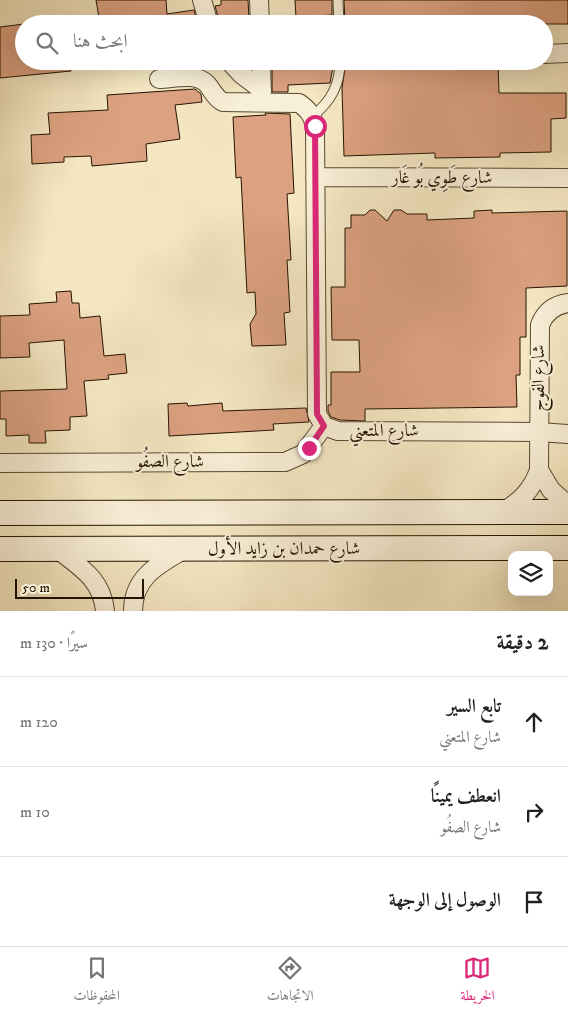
<!DOCTYPE html>
<html lang="ar">
<head>
<meta charset="utf-8">
<style>
	:root { --surface:#fff; --page:#f2f2f2; --text:#202124; --muted:#757577; --line:#e0e0e0; --accent:#db2777 }
	body { margin:0; font-family:"IM FELL DW Pica",Amiri,serif; background:var(--page); color:var(--text); direction:rtl }
	.controls { position:absolute; right:15px; bottom:15px; display:grid; overflow:hidden; border-radius:10px; box-shadow:0 5px 20px #0002 }
	.controls button { width:45px; height:45px; display:grid; place-items:center; padding:0; border:0; border-bottom:1px solid var(--line); background:var(--surface); color:var(--text); font:25px sans-serif }
	.scale { position:absolute; left:15px; bottom:12px; width:129px; box-sizing:border-box; padding-left:5px; border:2px solid #251401; border-top:0; font-size:14px; line-height:18px; white-space:nowrap; color:#251401; -webkit-text-stroke:4px #f8efd7; paint-order:stroke }
	.stop { position:absolute; width:15px; height:15px; margin:-11px; border:4px solid #db2777; border-radius:50%; background:#fff }
	.stop.end { background:#db2777; border-color:#fff; box-shadow:0 1px 5px #0008 }
	.list { margin:0; padding:0; list-style:none }
	h2 { display:flex; justify-content:space-between; align-items:center; height:65px; margin:0; padding:0 20px; font-size:21px }
	h2 small { font-size:16px; font-weight:400; color:var(--muted) }
	.list li { display:grid; grid-template-columns:32px 1fr auto; gap:15px; align-items:center; box-sizing:border-box; height:90px; padding:0 20px; border-top:1px solid var(--line) }
	.list b { display:block; font-size:19px; white-space:nowrap }
	.list p { margin:0; font-size:16px; white-space:nowrap; color:var(--muted) }
	.list em { font-size:16px; font-style:normal; color:var(--muted) }
	.icon { flex:none; width:28px; height:28px; fill:none; stroke:currentColor; stroke-width:2; stroke-linecap:round; stroke-linejoin:round }
	.map { position:relative; flex:none; width:568px; height:611px; overflow:hidden; direction:ltr }
	.search { position:absolute; background:var(--surface); box-shadow:0 5px 20px #0002; left:15px; right:15px; top:15px; height:55px; display:flex; align-items:center; gap:12px; box-sizing:border-box; padding:0 18px; border-radius:28px; color:var(--muted); font-size:19px }
	.sheet { height:335px; background:var(--surface) }
	nav { display:flex; justify-content:space-around; align-items:center; box-sizing:border-box; height:70px; border-top:1px solid var(--line); background:var(--surface); font-size:14px; color:var(--muted) }
	nav a { display:grid; justify-items:center; gap:2px }
	nav .on { color:var(--accent) }
	.map>svg:first-child { display:block }
</style>
</head>
<body>
<div class="map">
<svg width="568" height="611" viewBox="0 0 568 611">
	<rect width="100%" height="100%" fill="#f4e7c2"/>
	<filter id="stains"><feTurbulence type="fractalNoise" baseFrequency=".004" numOctaves="4"/><feColorMatrix values="0 0 0 0 .2 0 0 0 0 .09 0 0 0 0 .02 0 0 0 .5 -.17"/></filter>
	<radialGradient id="worn" r=".72"><stop offset=".6" stop-color="#630" stop-opacity="0"/><stop offset="1" stop-color="#630" stop-opacity=".3"/></radialGradient>
	<path fill="#dba180" stroke="#251401" d="M 96,0 L 166,0 L 167,14 L 194,10 L 198,24 L 100,24 Z
		M 221,0 L 248,0 L 249,19 L 219,21 L 215,6 L 221,5 Z
		M 295,0 L 332,0 L 332,15 L 296,17 Z
		M 344,0 L 568,0 L 568,24 L 345,24 Z
		M 24,24 L 24,61 L 70,61 L 71,71 L 0,78 L 0,27 Z
		M 272,61 L 334,61 L 330,83 L 288,85 L 288,92 L 272,92 Z
		M 346,61 L 498,61 L 499,93 L 566,93 L 566,118 L 551,119 L 551,152 L 500,153 L 500,157 L 435,158 L 435,153 L 344,156 L 342,88 Z
		M 195,89 L 201,94 L 202,102 L 175,105 L 180,139 L 146,144 L 147,161 L 92,166 L 91,156 L 64,157 L 64,162 L 32,164 L 31,135 L 50,134 L 48,113 L 108,110 L 107,95 Z
		M 265,113 L 290,114 L 294,193 L 287,194 L 291,260 L 287,260 L 290,312 L 284,313 L 286,345 L 252,346 L 250,324 L 256,314 L 255,292 L 247,293 L 241,177 L 236,178 L 233,117 L 266,115 Z
		M 370,210 L 375,210 L 387,221 L 394,210 L 401,210 L 407,214 L 427,214 L 427,220 L 474,218 L 474,211 L 492,210 L 492,213 L 567,211 L 567,286 L 526,288 L 526,337 L 520,337 L 520,375 L 516,375 L 517,407 L 365,409 L 365,421 L 340,420 L 331,417 L 328,411 L 328,405 L 331,405 L 331,372 L 360,372 L 359,340 L 332,340 L 331,287 L 345,287 L 345,228 L 351,228 L 351,215 L 365,215 Z
		M 71,291 L 72,303 L 79,303 L 80,318 L 100,316 L 104,356 L 125,354 L 127,373 L 108,375 L 109,379 L 84,381 L 87,416 L 70,417 L 70,430 L 45,431 L 46,443 L 29,443 L 29,435 L 6,436 L 6,419 L 0,419 L 0,391 L 67,389 L 64,340 L 29,343 L 30,357 L 0,358 L 0,316 L 30,315 L 29,304 L 57,302 L 56,292 Z
		M 187,403 L 188,406 L 222,403 L 223,411 L 306,408 L 309,422 L 273,424 L 274,430 L 169,436 L 168,404 Z"/>
	<g fill="none" stroke-linecap="round" stroke-linejoin="round">
		<defs>
			<path id="service" d="M 338,0 L 339,24
				M 313,116 C 331,101 340,85 340,61"/>
			<path id="minor" d="M 202,0 L 209,24
				M 259,0 L 260,24
				M 544,54 L 568,53
				M 229,61 L 241,74 L 262,90
				M 261,61 L 262,98
				M 159,79 C 173,79 196,72 207,84 C 213,91 215,98 223,102 L 299,103 C 309,110 312,115 315,126 L 317,414 L 324,426 L 338,431 L 539,432 L 568,434
				M 315,177 L 568,178
				M 0,463 L 285,462 L 303,454 L 324,426
				M 539,470 L 551,490 L 568,505
				M 502,512 C 520,502 532,490 539,470 L 540,325 C 545,312 554,305 568,303
				M 57,549 C 80,567 102,579 105,611
				M 133,611 C 133,577 159,564 185,549"/>
			<path id="secondary" d="M 0,513 L 568,512
				M 0,549 L 568,548"/>
		</defs>
		<use href="#service" stroke="#594931" stroke-width="11"/>
		<use href="#minor" stroke="#594931" stroke-width="20"/>
		<use href="#secondary" stroke="#251401" stroke-width="26"/>
		<use href="#service" stroke="#f8efd7" stroke-width="9"/>
		<use href="#minor" stroke="#f8efd7" stroke-width="18"/>
		<use href="#secondary" stroke="#f8efd7" stroke-width="24"/>
	</g>
	<g fill="none" stroke-linecap="round" stroke-linejoin="round">
		<path stroke="#db2777" stroke-width="6" d="M 309,448 L 324,426 L 317,414 L 315,126"/>
	</g>
	<g text-anchor="middle" dominant-baseline="central" stroke-width="4" stroke-linejoin="round" paint-order="stroke">
		<g font-size="18" fill="#251401" stroke="#f8efd7">
			<text x="442" y="178">شارع طَوِي بُو غَار</text>
			<text transform="translate(539 378) rotate(-90)">شارع الفوج</text>
			<text x="384" y="431">شارع المتعني</text>
			<text x="170" y="462">شارع الصفُو</text>
			<text x="284" y="549">شارع حمدان بن زايد الأول</text>
		</g>
	</g>
	<rect width="100%" height="100%" filter="url(#stains)"/>
	<rect width="100%" height="100%" fill="url(#worn)"/>
</svg>
<div class="controls">
<button><svg class="icon" aria-label="layers" viewBox="0 0 24 24"><path d="M12 4l9 5-9 5-9-5zM3 14l9 5 9-5"/></svg></button>
</div>
<div class="scale">50 m</div>
<div class="stop" style="left:315px;top:126px"></div>
<div class="stop end" style="left:309px;top:448px"></div>
<div class="search"><svg class="icon" aria-label="search" viewBox="0 0 24 24"><circle cx="10" cy="10" r="6"/><path d="M15 15l6 6"/></svg>ابحث هنا</div>
</div>
<section class="sheet">
<h2>2 دقيقة<small>سيرًا · 130 m</small></h2>
<ul class="list">
<li><svg class="icon" aria-label="ahead" viewBox="0 0 24 24"><path d="M12 20V5M6 11l6-6 6 6"/></svg><div><b>تابع السير</b><p>شارع المتعني</p></div><em>120 m</em></li>
<li><svg class="icon" aria-label="right" viewBox="0 0 24 24"><path d="M7 20v-9h11M14 6l5 5-5 5"/></svg><div><b>انعطف يمينًا</b><p>شارع الصفُو</p></div><em>10 m</em></li>
<li><svg class="icon" aria-label="arrive" viewBox="0 0 24 24"><path d="M6 21V4h12l-3 4 3 4H6"/></svg><div><b>الوصول إلى الوجهة</b></div></li>
</ul>
</section>
<nav>
<a class="on"><svg class="icon" aria-label="map" viewBox="0 0 24 24"><path d="M3 6l6-2 6 2 6-2v14l-6 2-6-2-6 2zM9 4v14M15 6v14"/></svg>الخريطة</a>
<a><svg class="icon" aria-label="directions" viewBox="0 0 24 24"><path d="M12 3l9 9-9 9-9-9zM9 14v-3h6M13 9l2 2-2 2"/></svg>الاتجاهات</a>
<a><svg class="icon" aria-label="saved" viewBox="0 0 24 24"><path d="M7 4h10v16l-5-4-5 4z"/></svg>المحفوظات</a>
</nav>
</body>
</html>
